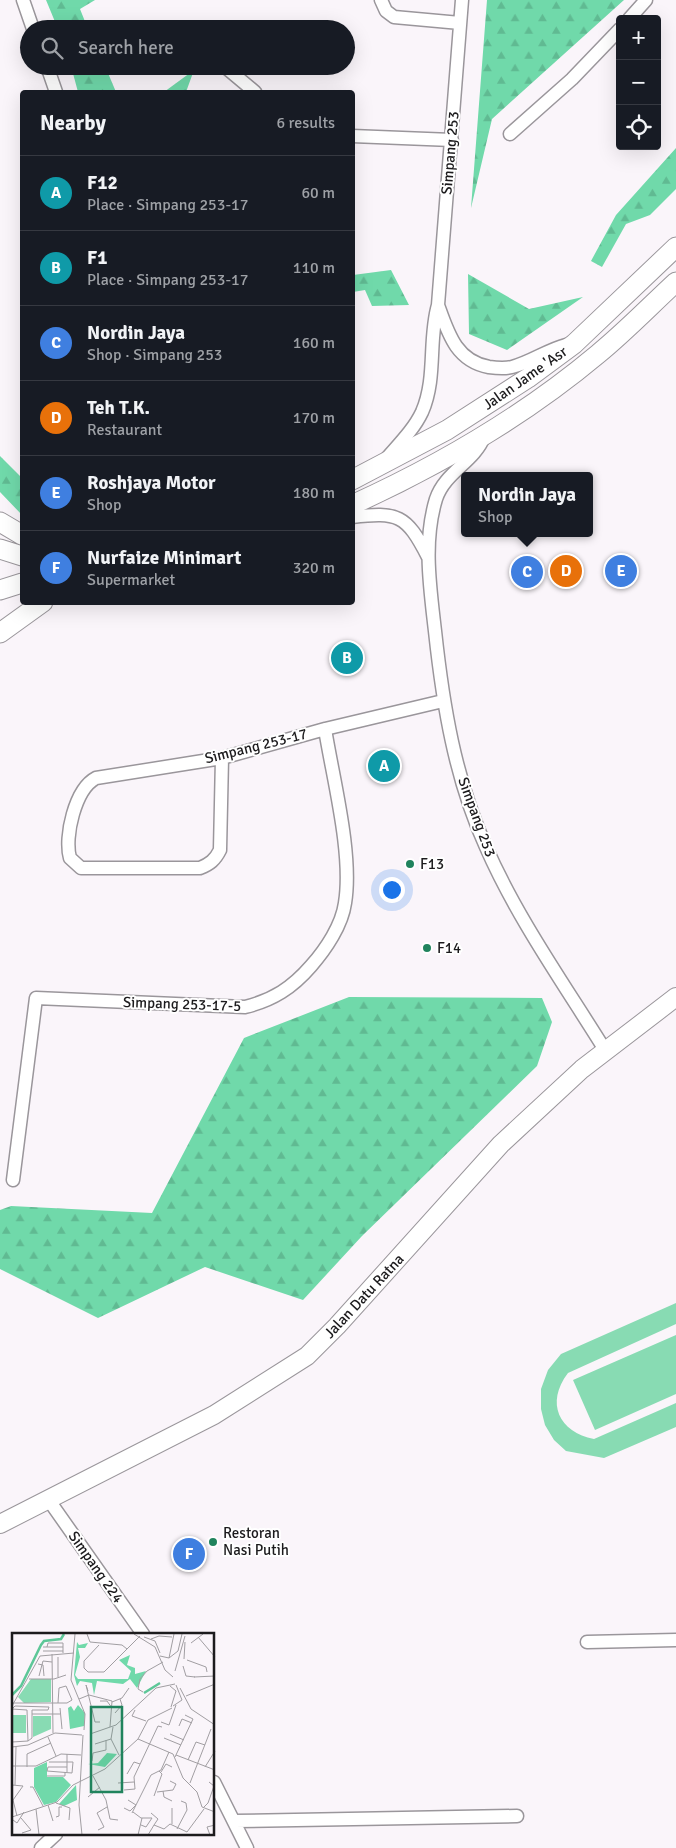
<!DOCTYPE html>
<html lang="en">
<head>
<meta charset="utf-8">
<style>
	:root { --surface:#171b24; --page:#20242c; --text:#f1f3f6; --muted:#9ea1a6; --line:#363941; --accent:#0b8043 }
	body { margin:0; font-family:Signika,sans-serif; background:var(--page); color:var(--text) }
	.controls { position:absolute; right:15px; top:15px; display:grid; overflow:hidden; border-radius:5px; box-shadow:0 5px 20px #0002 }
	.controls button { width:45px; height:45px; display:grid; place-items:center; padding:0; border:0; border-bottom:1px solid var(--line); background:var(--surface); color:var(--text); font:25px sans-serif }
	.you { position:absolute; left:391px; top:889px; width:18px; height:18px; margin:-12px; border:4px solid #fff; border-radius:50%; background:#1a73e8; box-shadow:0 0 0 8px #1a73e833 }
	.badge { display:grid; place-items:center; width:32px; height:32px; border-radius:50%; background:var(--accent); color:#fff; font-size:16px; font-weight:700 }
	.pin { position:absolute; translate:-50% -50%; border:2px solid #fff; box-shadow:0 1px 5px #0006 }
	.popup { position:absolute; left:461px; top:472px; width:132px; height:65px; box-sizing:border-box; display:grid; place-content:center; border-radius:5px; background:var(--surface); filter:drop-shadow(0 1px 4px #0005); font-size:16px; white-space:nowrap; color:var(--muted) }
	.popup b { font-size:19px; color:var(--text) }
	.popup::after { content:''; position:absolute; left:50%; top:100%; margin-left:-10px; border:10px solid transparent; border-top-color:var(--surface) }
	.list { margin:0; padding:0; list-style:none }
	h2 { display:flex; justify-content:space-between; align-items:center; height:65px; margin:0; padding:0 20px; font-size:21px }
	h2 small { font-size:16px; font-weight:400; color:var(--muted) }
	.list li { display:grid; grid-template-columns:32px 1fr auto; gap:15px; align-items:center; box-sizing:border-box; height:75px; padding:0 20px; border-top:1px solid var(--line) }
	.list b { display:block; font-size:19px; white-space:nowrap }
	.list p { margin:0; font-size:16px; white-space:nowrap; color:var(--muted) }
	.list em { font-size:16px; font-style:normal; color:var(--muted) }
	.icon { flex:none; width:28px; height:28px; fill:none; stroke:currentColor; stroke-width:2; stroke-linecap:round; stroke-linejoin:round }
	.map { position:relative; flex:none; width:676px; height:1848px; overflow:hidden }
	.search { position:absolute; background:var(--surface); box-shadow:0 5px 20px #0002; left:20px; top:20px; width:335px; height:55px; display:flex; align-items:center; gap:12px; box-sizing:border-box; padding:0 18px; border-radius:28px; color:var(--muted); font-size:19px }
	.panel { position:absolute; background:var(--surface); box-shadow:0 5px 20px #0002; left:20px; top:90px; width:335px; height:515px; border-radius:5px }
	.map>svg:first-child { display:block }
</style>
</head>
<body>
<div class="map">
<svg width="676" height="1848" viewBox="0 0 676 1848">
	<defs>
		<pattern id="forest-firs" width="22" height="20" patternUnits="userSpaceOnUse" patternTransform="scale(1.25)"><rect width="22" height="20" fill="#70d9aa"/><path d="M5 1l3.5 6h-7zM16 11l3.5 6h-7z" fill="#60ba92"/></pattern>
	</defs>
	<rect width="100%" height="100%" fill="#faf5fa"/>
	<path fill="url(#forest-firs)" d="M 46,0 L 95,0 L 80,9 L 88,29 L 58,29 Z
		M 487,0 L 624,0 L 492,119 L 471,208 Z
		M 71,66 L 105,66 L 116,92 L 78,92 Z
		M 194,70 L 186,92 L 164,92 Z
		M 676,148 L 676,189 L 650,215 L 626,224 L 602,267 L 591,261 L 616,215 Z
		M 391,270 L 409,305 L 372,306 L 365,290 L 353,292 L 353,275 Z
		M 468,274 L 529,309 L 583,297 L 507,350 L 469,334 Z
		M 0,456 L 22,478 L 22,515 L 0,492 Z
		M 349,997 L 542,998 L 552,1022 L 537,1066 L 362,1236 L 303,1300 L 205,1267 L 98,1318 L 0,1269 L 0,1210 L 11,1206 L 152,1213 L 244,1038 Z"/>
	<path fill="#88dbb3" d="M 676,1303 L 676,1324 L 568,1373 C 545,1403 559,1432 594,1439 L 676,1403 L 676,1427 L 604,1458 L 566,1451 L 554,1440 L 545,1425 L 541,1409 L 541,1389 L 548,1370 L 561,1354 Z
		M 676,1335 L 676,1394 L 595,1430 L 573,1380 Z"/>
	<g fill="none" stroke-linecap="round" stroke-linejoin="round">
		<defs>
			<path id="street" d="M 23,0 L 33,29
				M 381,0 L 386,11 L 394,17 L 460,23
				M 629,19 L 646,0
				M 47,66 L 56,92
				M 224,66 L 255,92
				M 510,134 L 572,79 L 620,29
				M 352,136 L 452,140
				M 438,305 C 448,333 456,361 489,367 C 496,368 504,369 512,367 C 531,362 547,350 566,345
				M 484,437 C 474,462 445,472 436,499 C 423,542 430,587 435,631 C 443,705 455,779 486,847 C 517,918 564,984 605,1050
				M 387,458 C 400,443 414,429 422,412 C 437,378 428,339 438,305 L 462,0
				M 352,517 C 398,512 406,514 428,557
				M 222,758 L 220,850 C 215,860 210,864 200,868 L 81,868 L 70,858 C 64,837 75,789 96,778 L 222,758 L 325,729 L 443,701
				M 13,1180 L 36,998 L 245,1007 C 273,1000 292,988 311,966 C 326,949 342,925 345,903 C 353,854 333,779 325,729
				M 48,1499 L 143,1634
				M 587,1642 L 676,1640
				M 214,1782 L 247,1848
				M 235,1821 L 517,1816
				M 41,1848 L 56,1834"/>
			<path id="secondary" d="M 0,1524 L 214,1415 L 307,1356 L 337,1326 L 501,1144 L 582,1069 L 676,997"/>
			<path id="primary" d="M 352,480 L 447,430 L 528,378 L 574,344 L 676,247
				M 352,505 C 440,465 524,416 598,354 C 625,332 650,306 676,282
				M 0,522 L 22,535
				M 0,549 L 22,556
				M 0,590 L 22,583
				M 0,633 L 43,602"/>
		</defs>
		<use href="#street" stroke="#9a969b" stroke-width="15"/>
		<use href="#secondary" stroke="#9a969b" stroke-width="20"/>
		<use href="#primary" stroke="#9a969b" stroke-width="21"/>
		<use href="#street" stroke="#fff" stroke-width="12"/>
		<use href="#secondary" stroke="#fff" stroke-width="18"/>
		<use href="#primary" stroke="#fff" stroke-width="19"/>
	</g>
	<g fill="#20835d" stroke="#fff" stroke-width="2">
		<circle cx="410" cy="864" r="5"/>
		<circle cx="427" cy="948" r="5"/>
		<circle cx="213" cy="1542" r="5"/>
	</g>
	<g text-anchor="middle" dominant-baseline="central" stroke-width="4" stroke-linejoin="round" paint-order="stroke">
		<g font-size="15" fill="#1c1b1d" stroke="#fff">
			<text transform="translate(450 153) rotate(-85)">Simpang 253</text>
			<text transform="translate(525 378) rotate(-35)">Jalan Jame 'Asr</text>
			<text transform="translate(256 746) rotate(-14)">Simpang 253-17</text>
			<text transform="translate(477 817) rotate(70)">Simpang 253</text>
			<text transform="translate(182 1004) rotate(2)">Simpang 253-17-5</text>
			<text transform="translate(364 1296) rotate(-47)">Jalan Datu Ratna</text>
			<text transform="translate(96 1567) rotate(55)">Simpang 224</text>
		</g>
		<g font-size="15" fill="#1c1b1d" stroke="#fff" text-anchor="start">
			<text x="420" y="864">F13</text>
			<text x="437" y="948">F14</text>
			<text x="223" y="1533">Restoran<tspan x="223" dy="17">Nasi Putih</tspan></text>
		</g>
	</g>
	<g transform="translate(12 1633)">
		<rect width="202" height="202" fill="#faf5fa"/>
		<path d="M 19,46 L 39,46 L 39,69 L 12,70 L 6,64 ZM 0,82 L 14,82 L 14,100 L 0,100 ZM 21,83 L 39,83 L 39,96 L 21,104 Z" fill="#88dbb3"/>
		<path d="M 65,9 L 67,12 L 76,10 L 73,15 L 66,15 L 68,24 L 63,42 L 66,46 L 116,46 L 119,38 L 107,27 L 118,22 L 115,32 L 123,35 L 123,41 L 134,38 L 125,55 L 118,46 L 111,51 L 85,48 L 82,62 L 80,50 L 68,48 L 65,53 L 62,42 ZM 66,72 L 73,80 L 72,93 L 58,96 L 56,75 L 59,73 L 62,78 ZM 95,120 L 105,121 L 93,134 L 76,131 L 86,130 ZM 35,129 L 35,144 L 51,144 L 59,152 L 44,169 L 32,172 L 22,154 L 22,135 ZM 64,152 L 65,167 L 52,173 L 47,171 Z" fill="#70d9aa"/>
		<path fill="none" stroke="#5dc798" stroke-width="2.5" d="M 132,60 L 148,50M 0,62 L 9,53 L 29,12 L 32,8 L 49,6 L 52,1"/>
		<path fill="none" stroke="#a19ea2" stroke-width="1" d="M 63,1 L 59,47 L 73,81 L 72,97M 75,1 L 78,9 L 110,12 L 115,16M 122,1 L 143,14 L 153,37 L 161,44M 132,4 L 143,8 L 148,20M 186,4 L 203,24M 139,6 L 147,3 L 160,4M 179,10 L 191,1M 87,12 L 72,28 L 72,35 L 76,39 L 92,39 L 128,3M 31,14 L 51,14M 35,14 L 36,10 L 51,10 L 51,20M 31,18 L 51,18M 40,21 L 41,100M 148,23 L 157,25 L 166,18 L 170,1M 157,25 L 162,1M 172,26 L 173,9M 175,27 L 194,34 L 195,39M 26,31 L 31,32 L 32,43M 171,33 L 174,43 L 183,44M 163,38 L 173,3M 27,43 L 31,28 L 40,29M 46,44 L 46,24M 182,44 L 203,43M 17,46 L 42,46 L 54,42M 158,53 L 164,58 L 159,74M 168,55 L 179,76 L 203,92M 76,58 L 74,52 L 83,89 L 88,89M 131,59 L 126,56 L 128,46 L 135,38 L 151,29M 174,63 L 203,51M 67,66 L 77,62 L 100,68 L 98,94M 88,68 L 95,68 L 100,75M 100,69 L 110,65 L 117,55M 1,70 L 55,70 L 60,67 L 54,53 L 47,55 L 46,70M 0,73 L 28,23 L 62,20M 161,73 L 170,67 L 164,52M 48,75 L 50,96M 15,77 L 0,76 L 3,73 L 37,74 L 36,77 L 20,77M 15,77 L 16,108 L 20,105 L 20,77M 123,77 L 120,83 L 134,88M 103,80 L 110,72 L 108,66M 20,81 L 48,81M 149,89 L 157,92 L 164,72M 167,93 L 170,86 L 180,90M 101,94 L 99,106 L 107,122M 78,101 L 104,92 L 144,55 L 163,51M 158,101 L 172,107M 36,104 L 44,123M 152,105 L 169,112M 126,106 L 161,121 L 171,145 L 185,159 L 190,174 L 203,179M 0,109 L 16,108M 83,111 L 99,106M 0,114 L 16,112 L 43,100 L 70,102M 164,122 L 203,137M 163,124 L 181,86 L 173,82M 176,127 L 184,109 L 193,112M 80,128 L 81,120 L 94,117 L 94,107M 37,129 L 55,129M 0,133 L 24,133 L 49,121 L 69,122M 15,134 L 15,121 L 39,110M 55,134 L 36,134 L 35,138 L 60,140 L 61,129 L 55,129M 193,134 L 203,118M 55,139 L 55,121M 149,139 L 154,131 L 160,134M 115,141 L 122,129 L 128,131M 35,143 L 53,143 L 53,139M 81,143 L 94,167 L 98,186 L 106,187M 106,150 L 122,149M 178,150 L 199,96M 0,152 L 11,153 L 1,167 L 5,183M 3,152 L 4,114M 18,154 L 21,154 L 31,173M 112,157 L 123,156 L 122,144 L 146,93 L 150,94M 151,158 L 152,164 L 160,168M 145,159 L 161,157 L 164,151 L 158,148M 142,163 L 150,141 L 147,138M 76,164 L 88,154M 44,170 L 58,175 L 57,187M 36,172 L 41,188M 112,175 L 118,178 L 124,172 L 116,167M 191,175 L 196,170 L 202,153 L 197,149M 24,176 L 27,202M 121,179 L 129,185 L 140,185 L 134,194 L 129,192M 120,180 L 139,142 L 149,137 L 157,119M 139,180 L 146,186 L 142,192M 0,184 L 45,169 L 61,152 L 93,136 L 126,106 L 136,87 L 160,75M 44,184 L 47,183 L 47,174 L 50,174M 9,185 L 19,197 L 10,200M 1,187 L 5,190 L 12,179M 160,191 L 160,175M 165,196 L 175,177 L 174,170 L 169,168M 86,197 L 92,194 L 85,180 L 95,174M 70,202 L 67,172 L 71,102M 126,202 L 130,185M 136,202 L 142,192 L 152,196 L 158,191 L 175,199 L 192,176M 198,202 L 195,194 L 203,192"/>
		<path fill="#20835d" fill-opacity="0.15" stroke="#20835d" stroke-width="2.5" d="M 79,74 L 110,74 L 110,159 L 79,159 Z"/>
		<rect width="202" height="202" fill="none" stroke="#1c1b1d" stroke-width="2.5"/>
	</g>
</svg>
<div class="controls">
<button>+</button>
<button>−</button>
<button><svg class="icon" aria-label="locate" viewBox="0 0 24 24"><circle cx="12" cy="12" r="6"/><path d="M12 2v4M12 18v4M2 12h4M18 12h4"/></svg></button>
</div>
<div class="you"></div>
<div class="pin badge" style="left:384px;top:766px;background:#0f9aa8">A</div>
<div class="pin badge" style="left:347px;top:658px;background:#0f9aa8">B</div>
<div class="pin badge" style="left:527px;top:572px;background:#3f7fe0">C</div>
<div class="popup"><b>Nordin Jaya</b>Shop</div>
<div class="pin badge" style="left:566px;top:571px;background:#e8710a">D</div>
<div class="pin badge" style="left:621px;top:571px;background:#3f7fe0">E</div>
<div class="pin badge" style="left:189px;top:1554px;background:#3f7fe0">F</div>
<div class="search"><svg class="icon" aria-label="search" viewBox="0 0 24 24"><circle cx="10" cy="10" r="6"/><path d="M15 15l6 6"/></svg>Search here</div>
<section class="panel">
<h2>Nearby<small>6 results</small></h2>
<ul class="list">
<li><span class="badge" style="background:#0f9aa8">A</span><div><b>F12</b><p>Place · Simpang 253-17</p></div><em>60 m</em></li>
<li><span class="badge" style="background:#0f9aa8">B</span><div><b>F1</b><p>Place · Simpang 253-17</p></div><em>110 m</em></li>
<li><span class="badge" style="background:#3f7fe0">C</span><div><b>Nordin Jaya</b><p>Shop · Simpang 253</p></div><em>160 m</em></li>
<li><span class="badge" style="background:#e8710a">D</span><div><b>Teh T.K.</b><p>Restaurant</p></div><em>170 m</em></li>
<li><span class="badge" style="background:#3f7fe0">E</span><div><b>Roshjaya Motor</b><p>Shop</p></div><em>180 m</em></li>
<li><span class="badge" style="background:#3f7fe0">F</span><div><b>Nurfaize Minimart</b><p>Supermarket</p></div><em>320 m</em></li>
</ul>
</section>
</div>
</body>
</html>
